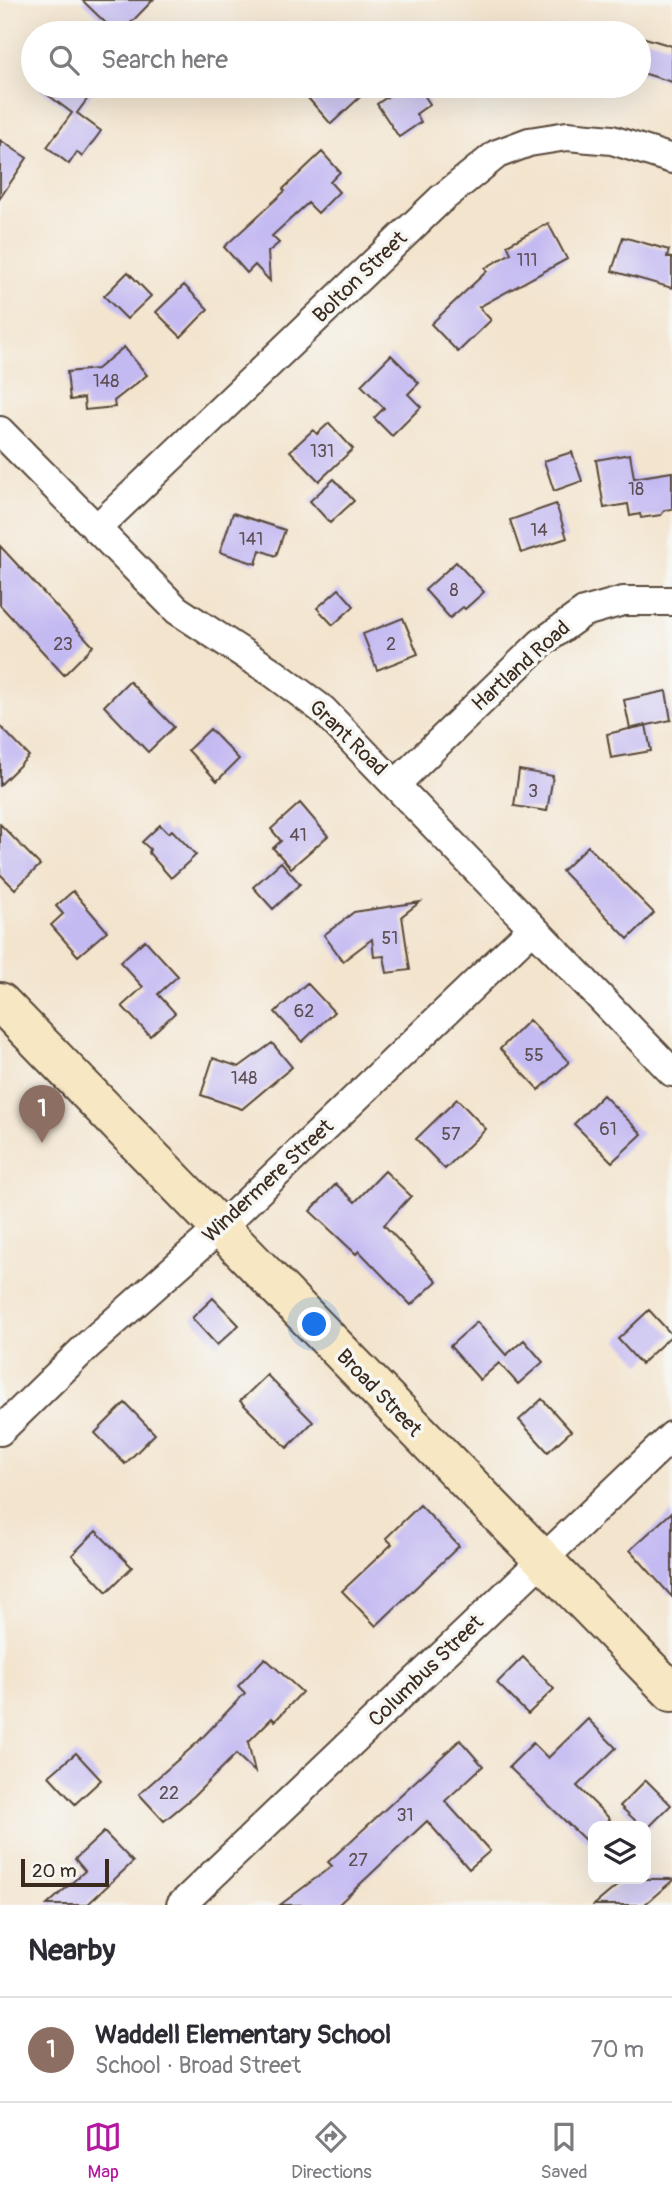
<!DOCTYPE html>
<html lang="en">
<head>
<meta charset="utf-8">
<style>
	:root { --surface:#fff; --page:#f7f7f7; --text:#2b2b33; --muted:#7c7c81; --line:#e1e1e2; --accent:#b5179e }
	body { margin:0; font-family:Pangolin,sans-serif; background:var(--page); color:var(--text) }
	.controls { position:absolute; right:21px; bottom:21px; display:grid; overflow:hidden; border-radius:14px; box-shadow:0 7px 28px #0002 }
	.controls button { width:63px; height:63px; display:grid; place-items:center; padding:0; border:0; border-bottom:2px solid var(--line); background:var(--surface); color:var(--text); font:35px sans-serif }
	.scale { position:absolute; left:21px; bottom:18px; width:88px; box-sizing:border-box; padding-left:7px; border:4px solid #3b2a1e; border-top:0; font-size:19px; line-height:24px; white-space:nowrap; color:#3b2a1e; -webkit-text-stroke:5px #f6f6f2; paint-order:stroke }
	.you { position:absolute; left:315px; top:1325px; width:24px; height:24px; margin:-18px; border:5px solid #fff; border-radius:50%; background:#1a73e8; box-shadow:0 0 0 10px #1a73e833 }
	.badge { display:grid; place-items:center; width:46px; height:46px; border-radius:50%; background:var(--accent); color:#fff; font-size:23px; font-weight:700 }
	.pin { position:absolute; translate:-50% -58px; filter:drop-shadow(0 2px 4px #0008) }
	.pin::after { content:''; position:absolute; top:37px; width:24px; height:21px; background:inherit; clip-path:polygon(0 0,100% 0,50% 100%) }
	.list { margin:0; padding:0; list-style:none }
	h2 { display:flex; justify-content:space-between; align-items:center; height:91px; margin:0; padding:0 28px; font-size:30px }
	h2 small { font-size:23px; font-weight:400; color:var(--muted) }
	.list li { display:grid; grid-template-columns:46px 1fr auto; gap:21px; align-items:center; box-sizing:border-box; height:105px; padding:0 28px; border-top:2px solid var(--line) }
	.list b { display:block; font-size:26px; white-space:nowrap }
	.list p { margin:0; font-size:23px; white-space:nowrap; color:var(--muted) }
	.list em { font-size:23px; font-style:normal; color:var(--muted) }
	.icon { flex:none; width:38px; height:38px; fill:none; stroke:currentColor; stroke-width:2; stroke-linecap:round; stroke-linejoin:round }
	.map { position:relative; flex:none; width:672px; height:1905px; overflow:hidden }
	.search { position:absolute; background:var(--surface); box-shadow:0 7px 28px #0002; left:21px; right:21px; top:21px; height:77px; display:flex; align-items:center; gap:18px; box-sizing:border-box; padding:0 24px; border-radius:38px; color:var(--muted); font-size:26px }
	.sheet { height:196px; background:var(--surface) }
	nav { display:flex; justify-content:space-around; align-items:center; box-sizing:border-box; height:98px; border-top:2px solid var(--line); background:var(--surface); font-size:19px; color:var(--muted) }
	nav a { display:grid; justify-items:center; gap:4px }
	nav .on { color:var(--accent) }
	.map>svg:first-child { display:block }
</style>
</head>
<body>
<div class="map">
<svg width="672" height="1905" viewBox="0 0 672 1905">
	<rect width="100%" height="100%" fill="#f6f6f2"/>
	<filter id="ink" filterUnits="userSpaceOnUse"><feTurbulence type="fractalNoise" baseFrequency=".0143" numOctaves="2"/><feDisplacementMap in="SourceGraphic" scale="14" xChannelSelector="R" yChannelSelector="G"/><feConvolveMatrix kernelMatrix="1 2 1 2 8 2 1 2 1" color-interpolation-filters="sRGB"/></filter>
	<filter id="wash" filterUnits="userSpaceOnUse"><feTurbulence type="fractalNoise" baseFrequency=".00686" numOctaves="4" result="noise"/><feDisplacementMap in="SourceGraphic" scale="28" xChannelSelector="R" yChannelSelector="G"/><feGaussianBlur stdDeviation="1.57" result="paint"/><feColorMatrix in="noise" values="0 0 0 0 0 0 0 0 0 0 0 0 0 0 0 0 0 1.4 0 .05"/><feComposite in="paint" operator="in"/></filter>
	<g filter="url(#wash)">
		<rect width="100%" height="100%" fill="#f3e4ce"/>
		<g id="blocks">
			<path fill="#c4baf2" d="M 82,0 L 153,0 L 121,33 L 116,33 Z
				M 642,37 L 672,46 L 672,82 L 639,72 L 639,50 Z
				M 36,86 L 97,86 L 77,113 L 101,131 L 82,157 L 77,152 L 69,164 L 47,147 L 72,113 Z
				M 322,86 L 372,86 L 331,124 L 308,98 Z
				M 403,86 L 418,86 L 430,104 L 416,114 L 421,122 L 399,137 L 377,104 Z
				M 0,140 L 27,158 L 0,198 Z
				M 322,152 L 340,172 L 330,182 L 339,192 L 318,213 L 308,203 L 272,236 L 279,243 L 268,252 L 270,281 L 255,265 L 247,273 L 224,247 L 285,191 L 283,189 Z
				M 548,223 L 567,259 L 479,307 L 491,320 L 458,352 L 431,324 L 487,271 L 485,268 L 511,253 L 507,245 Z
				M 623,237 L 669,250 L 667,257 L 672,258 L 672,288 L 612,271 Z
				M 128,272 L 151,296 L 127,319 L 104,296 Z
				M 184,285 L 208,309 L 181,337 L 156,312 Z
				M 124,347 L 147,375 L 114,401 L 115,407 L 85,410 L 84,398 L 70,400 L 67,372 L 97,369 Z
				M 391,355 L 419,383 L 408,394 L 421,407 L 392,436 L 374,418 L 384,408 L 361,385 Z
				M 329,423 L 353,449 L 319,481 L 290,451 L 313,430 L 317,434 Z
				M 572,452 L 582,481 L 554,491 L 544,461 Z
				M 630,454 L 634,478 L 672,472 L 672,509 L 665,510 L 661,515 L 641,518 L 640,514 L 630,516 L 628,504 L 604,508 L 596,460 Z
				M 334,479 L 354,501 L 330,523 L 310,501 Z
				M 556,504 L 567,538 L 521,553 L 510,520 Z
				M 233,513 L 285,530 L 276,556 L 260,550 L 256,564 L 220,552 Z
				M 0,546 L 93,646 L 64,675 L 0,605 Z
				M 456,562 L 484,592 L 465,609 L 463,607 L 450,618 L 425,590 Z
				M 339,589 L 354,606 L 333,625 L 317,608 Z
				M 403,618 L 418,654 L 377,670 L 363,634 Z
				M 129,681 L 174,727 L 148,752 L 104,706 Z
				M 666,691 L 671,720 L 630,729 L 624,700 Z
				M 646,725 L 651,751 L 611,758 L 607,734 Z
				M 0,726 L 29,756 L 0,785 Z
				M 210,729 L 239,759 L 217,781 L 188,750 Z
				M 519,770 L 553,776 L 547,811 L 514,806 Z
				M 300,803 L 328,836 L 291,868 L 273,848 L 281,841 L 271,829 Z
				M 0,824 L 40,865 L 15,889 L 0,874 Z
				M 160,825 L 168,833 L 172,830 L 196,855 L 171,878 L 149,853 L 150,849 L 142,842 Z
				M 588,846 L 654,913 L 628,939 L 562,871 Z
				M 281,862 L 300,884 L 273,909 L 253,887 Z
				M 73,891 L 107,931 L 78,956 L 51,925 L 63,914 L 56,906 Z
				M 420,902 L 402,916 L 410,970 L 387,973 L 384,956 L 374,957 L 372,939 L 343,961 L 324,935 L 354,912 Z
				M 145,940 L 178,976 L 158,994 L 175,1013 L 150,1036 L 122,1006 L 143,987 L 120,962 Z
				M 307,983 L 334,1012 L 302,1042 L 275,1012 Z
				M 529,1020 L 569,1062 L 539,1090 L 500,1049 Z
				M 272,1043 L 292,1067 L 242,1109 L 201,1095 L 213,1058 L 239,1067 Z
				M 603,1095 L 642,1134 L 612,1162 L 574,1124 Z
				M 457,1099 L 486,1129 L 445,1169 L 416,1139 Z
				M 385,1171 L 411,1196 L 384,1225 L 437,1281 L 411,1305 L 359,1251 L 356,1254 L 310,1211 L 336,1184 L 355,1202 Z
				M 213,1298 L 239,1325 L 217,1345 L 192,1318 Z
				M 649,1310 L 672,1335 L 641,1364 L 618,1339 Z
				M 477,1322 L 506,1355 L 524,1340 L 543,1362 L 518,1384 L 499,1363 L 480,1380 L 450,1346 Z
				M 267,1375 L 313,1422 L 287,1448 L 240,1401 Z
				M 542,1399 L 571,1431 L 548,1452 L 519,1420 Z
				M 125,1403 L 155,1434 L 125,1464 L 95,1433 Z
				M 420,1505 L 459,1546 L 376,1626 L 342,1591 L 392,1544 L 386,1538 Z
				M 672,1512 L 672,1597 L 630,1550 Z
				M 96,1531 L 132,1567 L 107,1592 L 72,1555 Z
				M 523,1657 L 554,1689 L 528,1714 L 497,1683 Z
				M 265,1658 L 302,1692 L 275,1721 L 272,1718 L 248,1742 L 255,1772 L 236,1754 L 194,1796 L 164,1821 L 139,1794 L 198,1742 L 245,1693 L 238,1686 Z
				M 588,1719 L 616,1748 L 577,1786 L 610,1819 L 603,1826 L 593,1826 L 593,1836 L 587,1842 L 509,1767 L 533,1743 L 548,1758 Z
				M 460,1740 L 483,1766 L 445,1801 L 490,1851 L 469,1869 L 427,1821 L 338,1905 L 280,1905 L 332,1866 L 328,1862 Z
				M 76,1753 L 101,1780 L 75,1804 L 49,1776 Z
				M 646,1780 L 671,1805 L 646,1830 L 646,1826 L 641,1826 L 620,1806 Z
				M 104,1832 L 133,1862 L 87,1905 L 47,1905 L 85,1871 L 75,1859 Z
				M 625,1879 L 672,1879 L 672,1881 L 644,1905 L 594,1905 Z"/>
		</g>
	</g>
	<g filter="url(#ink)">
		<use href="#blocks" fill-opacity="0" stroke="#574638" stroke-width="2"/>
		<g fill="none" stroke-linecap="round" stroke-linejoin="round">
			<defs>
				<path id="street" d="M 0,431 L 177,610 L 272,672 L 323,710 L 672,1072
					M 96,529 L 440,200 L 497,154 L 529,142 L 567,136 L 612,140 L 672,159
					M 396,784 L 541,643 L 584,612 L 623,601 L 672,601
					M 0,1431 L 87,1346 L 220,1228 L 533,928
					M 181,1905 L 672,1436"/>
				<path id="secondary" d="M 0,1002 L 672,1692"/>
			</defs>
			<use href="#street" stroke="#574638" stroke-width="32"/>
			<use href="#secondary" stroke="#574638" stroke-width="42"/>
			<use href="#street" stroke="#fff" stroke-width="28"/>
			<use href="#secondary" stroke="#f8e7c3" stroke-width="38"/>
		</g>
	</g>
	<g text-anchor="middle" dominant-baseline="central" stroke-width="7" stroke-linejoin="round" paint-order="stroke">
		<g font-size="18" fill="#5d4e53">
			<text x="527" y="260">111</text>
			<text x="106" y="381">148</text>
			<text x="322" y="451">131</text>
			<text x="636" y="489">18</text>
			<text x="539" y="530">14</text>
			<text x="251" y="539">141</text>
			<text x="454" y="590">8</text>
			<text x="63" y="644">23</text>
			<text x="391" y="644">2</text>
			<text x="533" y="791">3</text>
			<text x="298" y="835">41</text>
			<text x="390" y="938">51</text>
			<text x="304" y="1011">62</text>
			<text x="534" y="1055">55</text>
			<text x="244" y="1078">148</text>
			<text x="608" y="1129">61</text>
			<text x="451" y="1134">57</text>
			<text x="169" y="1793">22</text>
			<text x="405" y="1815">31</text>
			<text x="358" y="1860">27</text>
		</g>
		<g font-size="21" fill="#3b2a1e" stroke="#f6f6f2">
			<text transform="translate(360 277) rotate(-44)">Bolton Street</text>
			<text transform="translate(521 666) rotate(-42)">Hartland Road</text>
			<text transform="translate(348 738) rotate(44)">Grant Road</text>
			<text transform="translate(268 1181) rotate(-43)">Windermere Street</text>
			<text transform="translate(379 1393) rotate(46)">Broad Street</text>
			<text transform="translate(426 1671) rotate(-44)">Columbus Street</text>
		</g>
	</g>
</svg>
<div class="controls">
<button><svg class="icon" aria-label="layers" viewBox="0 0 24 24"><path d="M12 4l9 5-9 5-9-5zM3 14l9 5 9-5"/></svg></button>
</div>
<div class="scale">20 m</div>
<div class="you"></div>
<div class="pin badge" style="left:42px;top:1143px;background:#8d6e63">1</div>
<div class="search"><svg class="icon" aria-label="search" viewBox="0 0 24 24"><circle cx="10" cy="10" r="6"/><path d="M15 15l6 6"/></svg>Search here</div>
</div>
<section class="sheet">
<h2>Nearby<small></small></h2>
<ul class="list">
<li><span class="badge" style="background:#8d6e63">1</span><div><b>Waddell Elementary School</b><p>School · Broad Street</p></div><em>70 m</em></li>
</ul>
</section>
<nav>
<a class="on"><svg class="icon" aria-label="map" viewBox="0 0 24 24"><path d="M3 6l6-2 6 2 6-2v14l-6 2-6-2-6 2zM9 4v14M15 6v14"/></svg>Map</a>
<a><svg class="icon" aria-label="directions" viewBox="0 0 24 24"><path d="M12 3l9 9-9 9-9-9zM9 14v-3h6M13 9l2 2-2 2"/></svg>Directions</a>
<a><svg class="icon" aria-label="saved" viewBox="0 0 24 24"><path d="M7 4h10v16l-5-4-5 4z"/></svg>Saved</a>
</nav>
</body>
</html>
